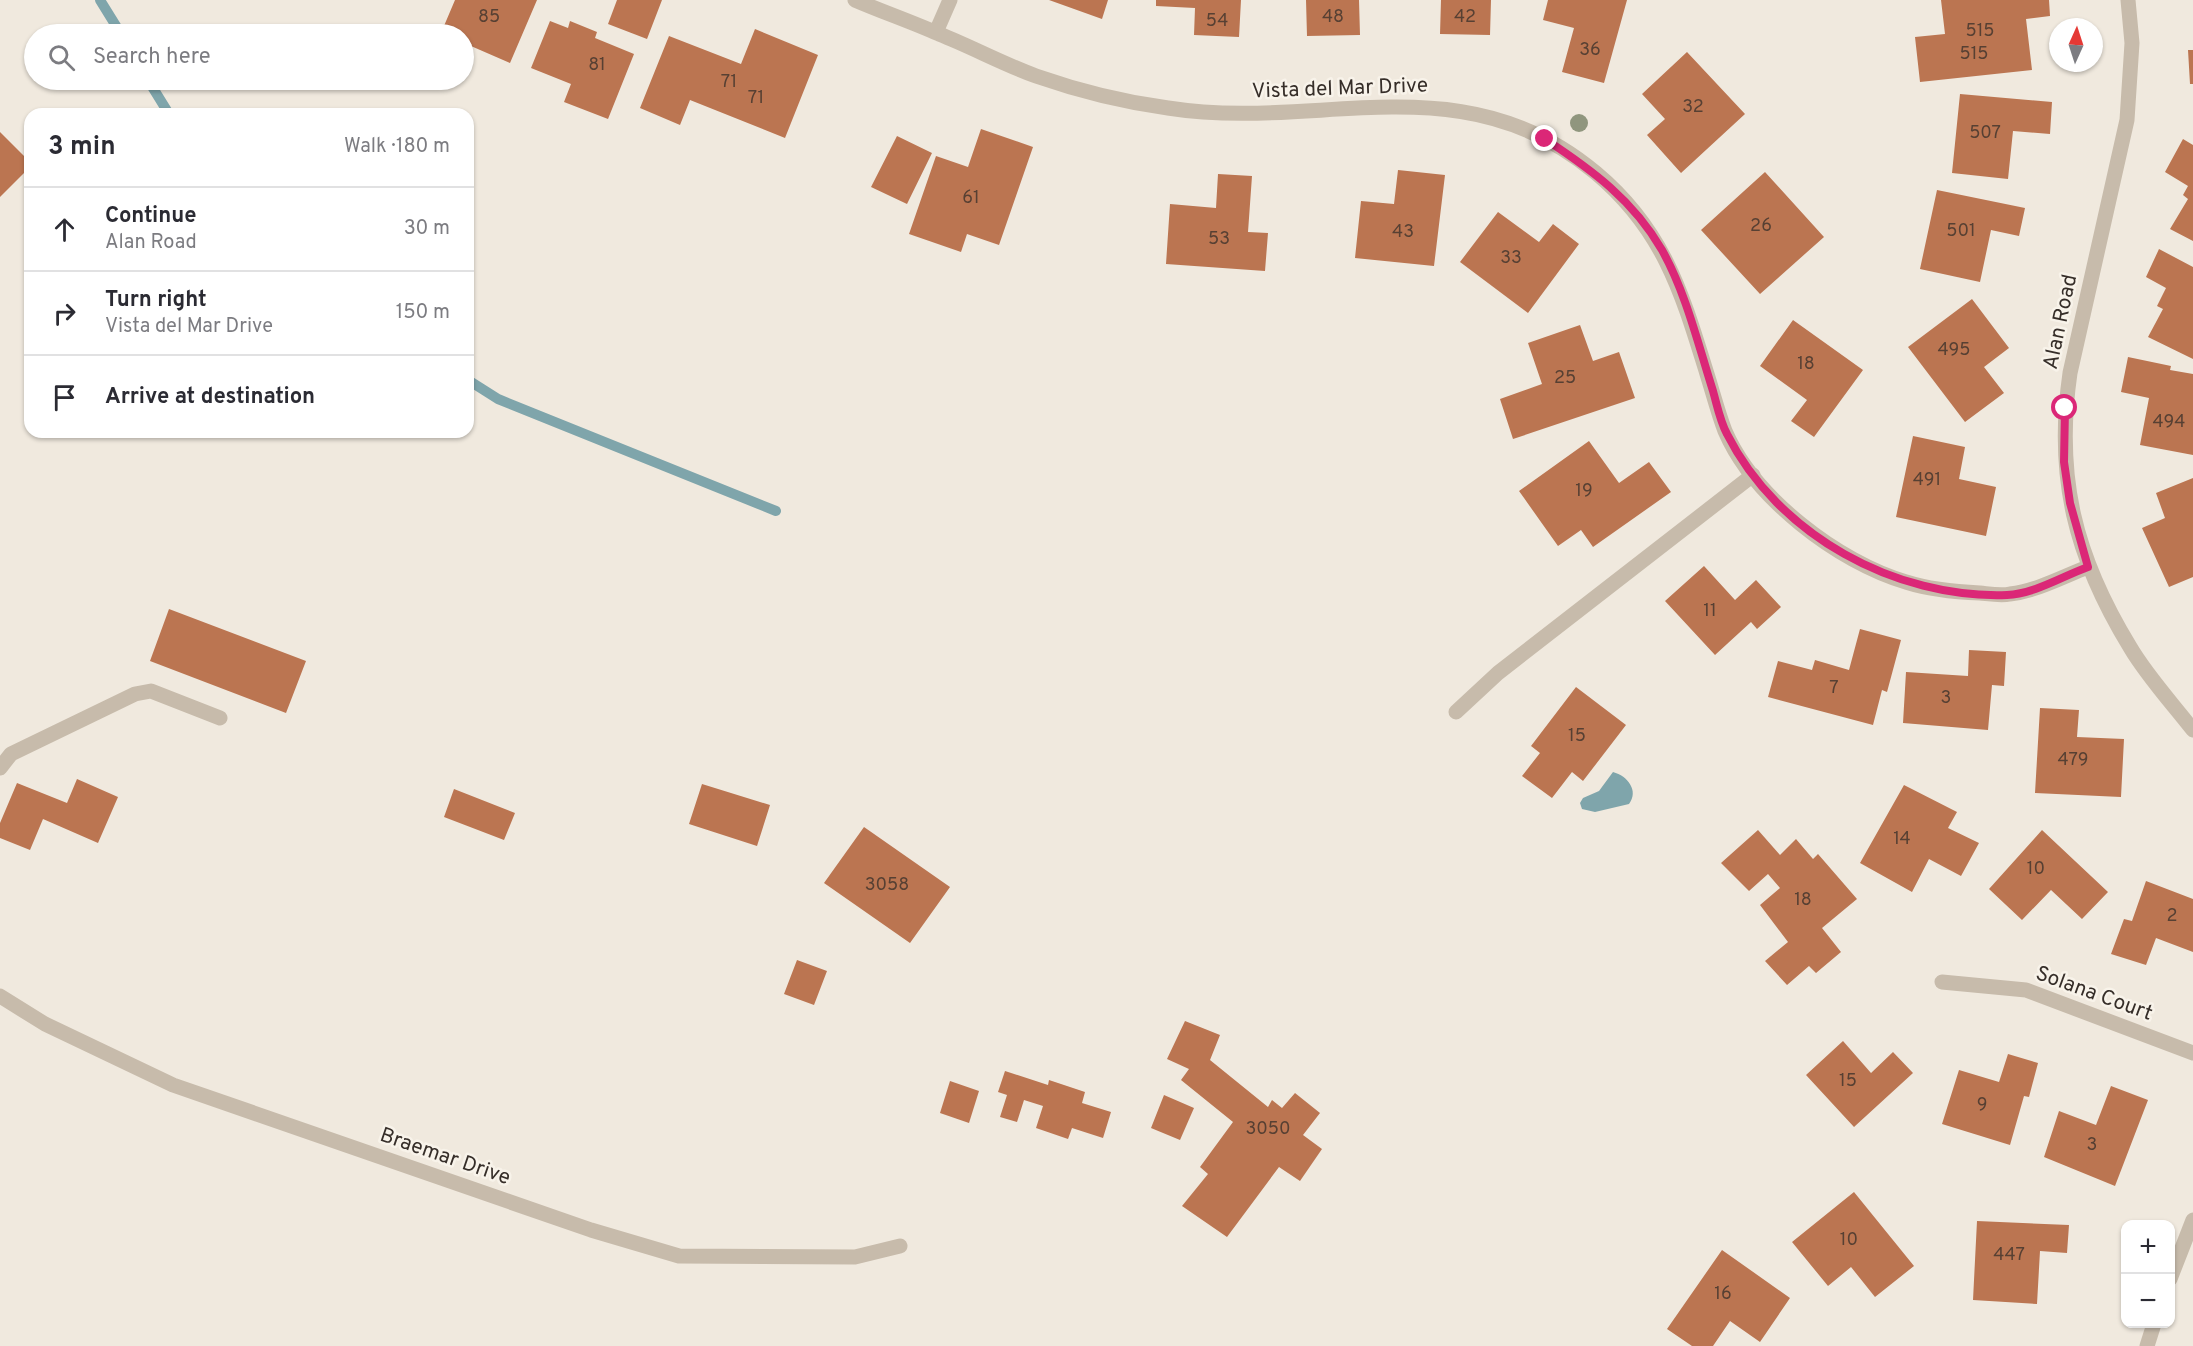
<!DOCTYPE html>
<html lang="en">
<head>
<meta charset="utf-8">
<style>
	:root { --surface:#fff; --page:#f2f2f3; --text:#2b2b33; --muted:#7c7c81; --line:#e1e1e2 }
	body { margin:0; font-family:Overpass,sans-serif; background:var(--page); color:var(--text) }
	.controls { position:absolute; right:18px; bottom:18px; display:grid; overflow:hidden; border-radius:12px; box-shadow:0 2px 4px #0004 }
	.controls button { width:54px; height:54px; display:grid; place-items:center; padding:0; border:0; border-bottom:2px solid var(--line); background:var(--surface); color:var(--text); font:30px sans-serif }
	.compass { position:absolute; left:2049px; top:18px; width:54px; height:54px; border-radius:50%; background:var(--surface); box-shadow:0 2px 4px #0004; rotate:3deg }
	.stop { position:absolute; width:18px; height:18px; margin:-14px; border:4px solid #db2777; border-radius:50%; background:#fff }
	.stop.end { background:#db2777; border-color:#fff; box-shadow:0 2px 6px #0008 }
	.list { margin:0; padding:0; list-style:none }
	h2 { display:flex; justify-content:space-between; align-items:center; height:78px; margin:0; padding:0 24px; font-size:26px }
	h2 small { font-size:20px; font-weight:400; color:var(--muted) }
	.list li { display:grid; grid-template-columns:39px 1fr auto; gap:18px; align-items:center; box-sizing:border-box; height:84px; padding:0 24px; border-top:2px solid var(--line) }
	.list b { display:block; font-size:22px; white-space:nowrap }
	.list p { margin:0; font-size:20px; white-space:nowrap; color:var(--muted) }
	.list em { font-size:20px; font-style:normal; color:var(--muted) }
	.icon { flex:none; width:33px; height:33px; fill:none; stroke:currentColor; stroke-width:2; stroke-linecap:round; stroke-linejoin:round }
	.map { position:relative; flex:none; width:2193px; height:1346px; overflow:hidden }
	.search { position:absolute; background:var(--surface); box-shadow:0 2px 4px #0004; left:24px; top:24px; width:450px; height:66px; display:flex; align-items:center; gap:15px; box-sizing:border-box; padding:0 21px; border-radius:33px; color:var(--muted); font-size:22px }
	.panel { position:absolute; background:var(--surface); box-shadow:0 2px 4px #0004; left:24px; top:108px; width:450px; height:330px; border-radius:18px }
	.map>svg:first-child { display:block }
</style>
</head>
<body>
<div class="map">
<svg width="2193" height="1346" viewBox="0 0 2193 1346">
	<rect width="100%" height="100%" fill="#f0e9de"/>
	<path fill="#7fa5ab" d="M 1613,772 C 1628,776 1639,791 1629,804 L 1595,812 L 1582,809 L 1580,803 L 1583,798 L 1599,791 Z"/>
	<g fill="none" stroke-linecap="round" stroke-linejoin="round">
		<path stroke="#7fa5ab" stroke-width="10" d="M 100,0 L 121,34
			M 148,80 L 169,114
			M 468,380 L 498,399 L 776,511"/>
	</g>
	<path fill="#bb7551" d="M 455,0 L 537,0 L 510,63 L 464,43 L 464,34 L 441,33 Z
		M 617,0 L 662,0 L 647,39 L 608,24 Z
		M 1049,0 L 1108,0 L 1102,19 Z
		M 1156,0 L 1241,0 L 1239,37 L 1194,35 L 1195,8 L 1156,6 Z
		M 1306,0 L 1359,0 L 1360,35 L 1307,36 Z
		M 1441,0 L 1491,0 L 1490,35 L 1440,34 Z
		M 1548,0 L 1627,0 L 1604,83 L 1562,72 L 1574,28 L 1543,20 Z
		M 1941,0 L 2049,0 L 2050,16 L 2026,19 L 2032,70 L 1920,82 L 1915,37 L 1945,34 Z
		M 550,21 L 568,28 L 570,21 L 597,32 L 595,38 L 634,54 L 608,119 L 564,102 L 571,84 L 531,68 Z
		M 755,29 L 818,55 L 785,138 L 690,100 L 680,125 L 640,108 L 669,36 L 741,64 Z
		M 2188,50 L 2193,50 L 2193,84 L 2190,84 Z
		M 1687,52 L 1745,114 L 1681,173 L 1647,135 L 1665,119 L 1642,94 Z
		M 1960,94 L 2052,102 L 2050,134 L 2013,131 L 2008,179 L 1952,173 Z
		M 981,129 L 1033,147 L 999,245 L 967,234 L 961,252 L 909,234 L 936,156 L 968,167 Z
		M 0,132 L 30,162 L 30,167 L 0,197 Z
		M 897,136 L 932,153 L 907,204 L 871,187 Z
		M 2183,139 L 2193,145 L 2193,241 L 2170,229 L 2188,199 L 2183,195 L 2188,186 L 2165,172 Z
		M 1398,170 L 1445,175 L 1434,266 L 1355,258 L 1361,201 L 1394,204 Z
		M 1765,172 L 1824,237 L 1760,294 L 1701,230 Z
		M 1218,174 L 1252,176 L 1248,232 L 1268,233 L 1265,271 L 1166,264 L 1170,204 L 1216,208 Z
		M 1937,190 L 2025,208 L 2019,236 L 1991,230 L 1980,282 L 1920,269 Z
		M 1498,212 L 1539,242 L 1553,224 L 1579,244 L 1528,313 L 1460,262 Z
		M 2159,249 L 2193,267 L 2193,359 L 2148,337 L 2163,309 L 2157,306 L 2166,288 L 2146,277 Z
		M 1972,299 L 2009,348 L 1984,367 L 2004,393 L 1965,422 L 1908,347 Z
		M 1793,320 L 1863,370 L 1814,437 L 1791,421 L 1807,400 L 1760,366 Z
		M 1580,325 L 1593,361 L 1619,352 L 1635,398 L 1513,439 L 1500,399 L 1542,384 L 1528,343 Z
		M 2128,357 L 2171,366 L 2170,370 L 2193,374 L 2193,455 L 2140,445 L 2149,398 L 2121,392 Z
		M 1913,436 L 1965,447 L 1959,479 L 1996,487 L 1986,536 L 1896,517 Z
		M 1589,441 L 1619,483 L 1649,462 L 1671,492 L 1593,547 L 1581,530 L 1558,546 L 1519,491 Z
		M 2193,478 L 2193,577 L 2169,587 L 2142,528 L 2165,518 L 2156,493 Z
		M 1704,566 L 1735,600 L 1756,580 L 1781,607 L 1757,629 L 1751,622 L 1715,655 L 1665,601 Z
		M 169,609 L 306,661 L 286,713 L 150,661 Z
		M 1860,629 L 1901,640 L 1887,692 L 1882,690 L 1873,725 L 1768,697 L 1778,661 L 1812,670 L 1815,660 L 1849,670 Z
		M 1969,650 L 2006,652 L 2004,686 L 1992,685 L 1988,730 L 1903,723 L 1906,672 L 1968,676 Z
		M 1576,687 L 1626,725 L 1583,781 L 1572,772 L 1552,798 L 1522,776 L 1540,753 L 1531,746 Z
		M 2040,708 L 2079,710 L 2077,737 L 2124,739 L 2121,797 L 2035,793 Z
		M 77,779 L 118,797 L 98,843 L 43,819 L 30,850 L 0,838 L 0,823 L 17,783 L 67,803 Z
		M 702,784 L 770,805 L 757,846 L 689,824 Z
		M 1904,785 L 1957,812 L 1948,828 L 1979,843 L 1961,876 L 1929,859 L 1912,892 L 1860,863 Z
		M 454,789 L 515,813 L 504,840 L 444,817 Z
		M 864,827 L 950,887 L 910,943 L 824,883 Z
		M 1758,830 L 1780,855 L 1796,839 L 1813,859 L 1818,854 L 1857,899 L 1822,928 L 1841,952 L 1816,973 L 1809,966 L 1787,985 L 1765,961 L 1788,942 L 1760,905 L 1780,888 L 1768,874 L 1749,891 L 1721,863 Z
		M 2042,830 L 2108,892 L 2082,919 L 2051,890 L 2022,920 L 1989,889 Z
		M 2146,881 L 2193,899 L 2193,952 L 2156,938 L 2146,965 L 2111,954 L 2124,919 L 2132,921 Z
		M 797,960 L 827,971 L 814,1005 L 784,994 Z
		M 1185,1021 L 1220,1035 L 1210,1060 L 1268,1107 L 1272,1100 L 1282,1108 L 1295,1093 L 1320,1113 L 1303,1135 L 1322,1149 L 1300,1181 L 1279,1167 L 1227,1237 L 1182,1206 L 1208,1174 L 1200,1167 L 1233,1122 L 1181,1080 L 1189,1069 L 1167,1059 Z
		M 1843,1041 L 1871,1073 L 1893,1052 L 1913,1073 L 1854,1127 L 1806,1075 Z
		M 2008,1054 L 2038,1063 L 2029,1097 L 2024,1096 L 2010,1145 L 1942,1124 L 1959,1070 L 1999,1082 Z
		M 1005,1071 L 1048,1085 L 1049,1080 L 1085,1092 L 1082,1103 L 1111,1112 L 1103,1138 L 1072,1128 L 1068,1139 L 1036,1128 L 1043,1106 L 1024,1100 L 1017,1122 L 1000,1117 L 1007,1095 L 998,1092 Z
		M 950,1081 L 979,1091 L 969,1123 L 940,1113 Z
		M 2111,1086 L 2148,1100 L 2115,1186 L 2044,1157 L 2059,1111 L 2096,1125 Z
		M 1164,1095 L 1194,1108 L 1180,1140 L 1151,1128 Z
		M 1854,1192 L 1914,1266 L 1875,1297 L 1851,1267 L 1828,1286 L 1792,1242 Z
		M 1977,1221 L 2069,1225 L 2067,1253 L 2040,1251 L 2037,1304 L 1973,1300 Z
		M 1722,1250 L 1790,1298 L 1760,1342 L 1730,1321 L 1713,1346 L 1692,1346 L 1667,1329 Z"/>
	<g fill="none" stroke-linecap="round" stroke-linejoin="round">
		<path stroke="#c7bbab" stroke-width="15" d="M 1456,712 L 1498,673 L 1753,475
			M 0,768 L 11,754 L 135,694 L 151,691 L 220,718"/>
		<path stroke="#c7bbab" stroke-width="15" d="M 855,0 C 883,12 912,22 939,34 C 972,47 1003,64 1036,76 C 1079,91 1123,102 1168,108 C 1319,132 1462,60 1596,173 C 1664,230 1682,293 1707,374 C 1713,393 1718,413 1725,431 C 1754,498 1838,562 1906,582 C 1931,590 1955,592 1980,593 C 1990,594 2001,596 2010,594 C 2037,591 2064,576 2088,567
			M 2128,0 L 2132,43 L 2127,120 L 2070,373 C 2055,477 2075,557 2130,647 C 2147,676 2172,703 2193,730
			M 936,32 L 950,0
			M 1942,982 L 2026,990 L 2193,1053
			M 0,996 L 45,1024 L 173,1085 L 591,1230 L 679,1256 L 855,1257 L 900,1246
			M 2170,1279 L 2193,1220
			M 2147,1346 L 2154,1324"/>
	</g>
	<circle fill="#90967e" cx="1579" cy="123" r="9"/>
	<g fill="none" stroke-linecap="round" stroke-linejoin="round">
		<path stroke="#db2777" stroke-width="8" d="M 1545,139 C 1592,170 1633,200 1662,250 C 1686,293 1698,344 1713,391 C 1717,405 1720,421 1727,434 C 1778,535 1895,599 2007,595 C 2034,594 2063,576 2088,567 L 2070,503 L 2064,462 L 2065,408"/>
	</g>
	<g text-anchor="middle" dominant-baseline="central" stroke-width="5" stroke-linejoin="round" paint-order="stroke">
		<g font-size="18" fill="#574033">
			<text x="489" y="17">85</text>
			<text x="1333" y="17">48</text>
			<text x="1465" y="17">42</text>
			<text x="1217" y="21">54</text>
			<text x="1980" y="31">515</text>
			<text x="1590" y="50">36</text>
			<text x="1974" y="54">515</text>
			<text x="597" y="65">81</text>
			<text x="729" y="82">71</text>
			<text x="756" y="98">71</text>
			<text x="1693" y="107">32</text>
			<text x="1985" y="133">507</text>
			<text x="971" y="198">61</text>
			<text x="1761" y="226">26</text>
			<text x="1961" y="231">501</text>
			<text x="1403" y="232">43</text>
			<text x="1219" y="239">53</text>
			<text x="1511" y="258">33</text>
			<text x="1954" y="350">495</text>
			<text x="1806" y="364">18</text>
			<text x="1565" y="378">25</text>
			<text x="2169" y="422">494</text>
			<text x="1927" y="480">491</text>
			<text x="1584" y="491">19</text>
			<text x="1710" y="611">11</text>
			<text x="1834" y="688">7</text>
			<text x="1946" y="698">3</text>
			<text x="1577" y="736">15</text>
			<text x="2073" y="760">479</text>
			<text x="1902" y="839">14</text>
			<text x="2036" y="869">10</text>
			<text x="887" y="885">3058</text>
			<text x="1803" y="900">18</text>
			<text x="2172" y="916">2</text>
			<text x="1848" y="1081">15</text>
			<text x="1982" y="1105">9</text>
			<text x="1268" y="1129">3050</text>
			<text x="2092" y="1145">3</text>
			<text x="1849" y="1240">10</text>
			<text x="2009" y="1255">447</text>
			<text x="1723" y="1294">16</text>
		</g>
		<g font-size="21" fill="#362e29" stroke="#f8f3ea">
			<text transform="translate(1340 89) rotate(-2)">Vista del Mar Drive</text>
			<text transform="translate(2061 322) rotate(-78)">Alan Road</text>
			<text transform="translate(2094 994) rotate(20)">Solana Court</text>
			<text transform="translate(445 1157) rotate(19)">Braemar Drive</text>
		</g>
	</g>
</svg>
<div class="controls">
<button>+</button>
<button>−</button>
</div>
<svg class="compass" viewBox="-18 -18 36 36"><path d="M0-13l5 13h-10z" fill="#e53935"/><path d="M0 13l5-13h-10z" fill="#7c7c81"/></svg>
<div class="stop" style="left:2065px;top:408px"></div>
<div class="stop end" style="left:1545px;top:139px"></div>
<div class="search"><svg class="icon" aria-label="search" viewBox="0 0 24 24"><circle cx="10" cy="10" r="6"/><path d="M15 15l6 6"/></svg>Search here</div>
<section class="panel">
<h2>3 min<small>Walk · 180 m</small></h2>
<ul class="list">
<li><svg class="icon" aria-label="ahead" viewBox="0 0 24 24"><path d="M12 20V5M6 11l6-6 6 6"/></svg><div><b>Continue</b><p>Alan Road</p></div><em>30 m</em></li>
<li><svg class="icon" aria-label="right" viewBox="0 0 24 24"><path d="M7 20v-9h11M14 6l5 5-5 5"/></svg><div><b>Turn right</b><p>Vista del Mar Drive</p></div><em>150 m</em></li>
<li><svg class="icon" aria-label="arrive" viewBox="0 0 24 24"><path d="M6 21V4h12l-3 4 3 4H6"/></svg><div><b>Arrive at destination</b></div></li>
</ul>
</section>
</div>
</body>
</html>
